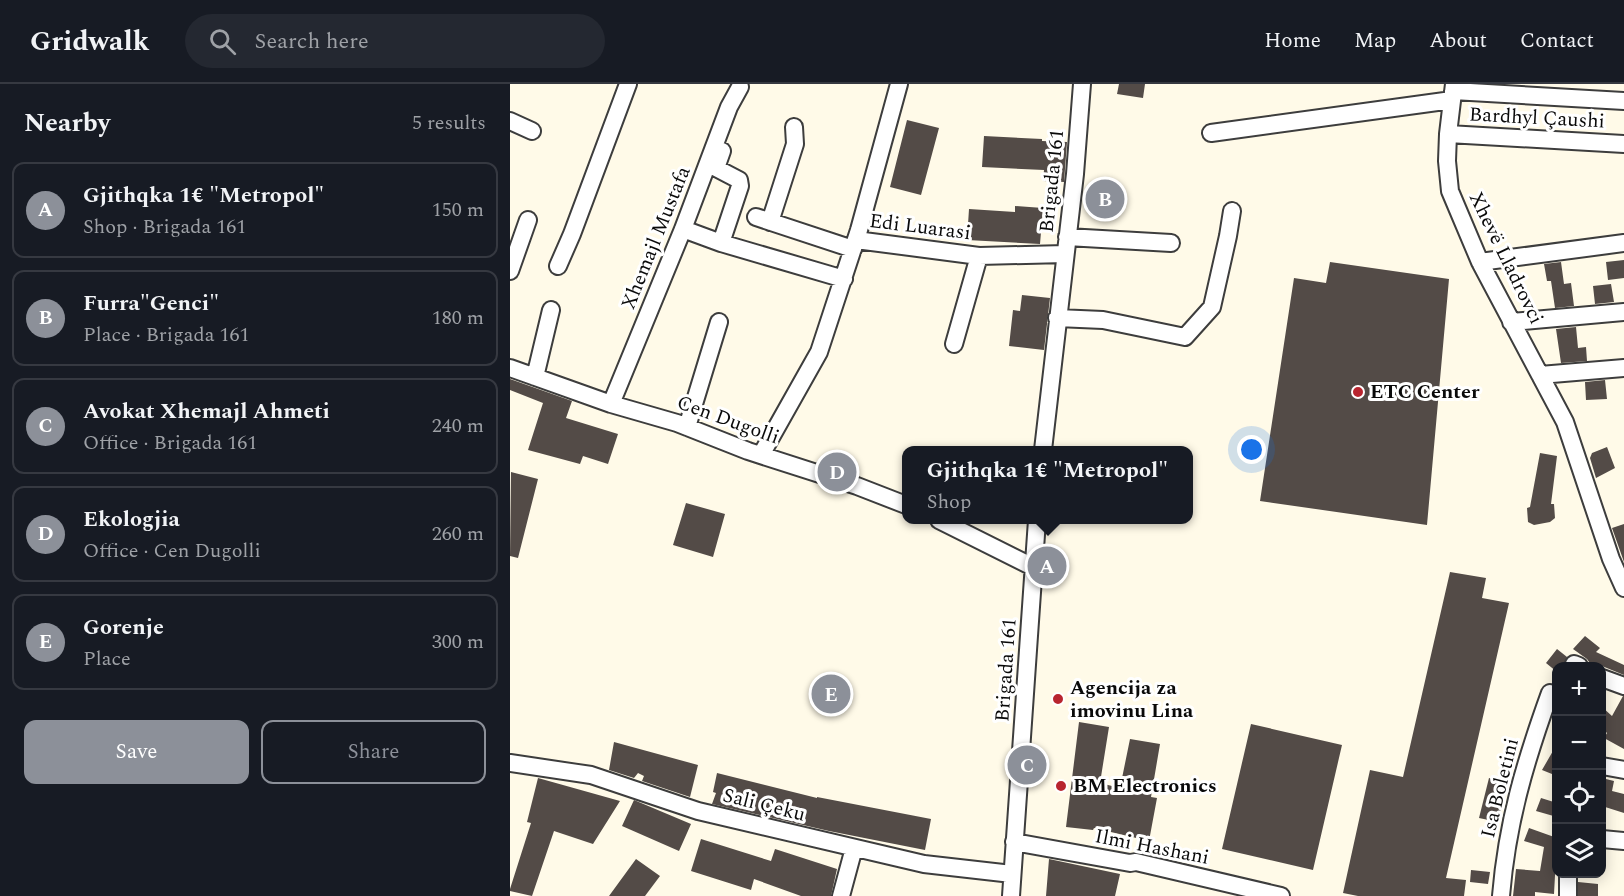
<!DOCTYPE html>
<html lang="en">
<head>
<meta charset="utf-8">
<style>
	:root { --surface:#171b24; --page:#242831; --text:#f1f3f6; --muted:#9ea1a6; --line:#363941; --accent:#8c9099 }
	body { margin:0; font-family:Spectral,serif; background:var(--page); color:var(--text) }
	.controls { position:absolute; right:18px; bottom:18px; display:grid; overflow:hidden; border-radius:12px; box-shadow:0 3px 15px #0003 }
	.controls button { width:54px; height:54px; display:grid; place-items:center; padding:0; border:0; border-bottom:2px solid var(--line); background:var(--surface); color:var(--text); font:30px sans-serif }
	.you { position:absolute; left:742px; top:366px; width:21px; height:21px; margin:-15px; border:4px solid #fff; border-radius:50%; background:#1a73e8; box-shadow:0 0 0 9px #1a73e833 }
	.badge { display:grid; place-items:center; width:39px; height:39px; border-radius:50%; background:var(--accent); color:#fff; font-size:20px; font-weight:700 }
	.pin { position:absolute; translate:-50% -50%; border:3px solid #fff; box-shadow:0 2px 6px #0006 }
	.popup { position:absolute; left:392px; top:362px; width:291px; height:78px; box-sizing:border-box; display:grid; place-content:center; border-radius:12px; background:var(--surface); filter:drop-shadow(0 2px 4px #0005); font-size:20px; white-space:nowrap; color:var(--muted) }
	.popup b { font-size:22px; color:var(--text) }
	.popup::after { content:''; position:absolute; left:50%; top:100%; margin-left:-12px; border:12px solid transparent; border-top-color:var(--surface) }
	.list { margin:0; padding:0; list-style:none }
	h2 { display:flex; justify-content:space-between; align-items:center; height:78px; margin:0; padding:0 24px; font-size:26px }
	h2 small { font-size:20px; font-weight:400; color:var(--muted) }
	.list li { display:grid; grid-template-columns:39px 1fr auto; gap:18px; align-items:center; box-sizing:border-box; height:96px; margin:0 12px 12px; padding:0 12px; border:2px solid var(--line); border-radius:12px }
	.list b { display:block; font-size:22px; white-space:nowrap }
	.list p { margin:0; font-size:20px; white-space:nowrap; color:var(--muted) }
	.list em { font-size:20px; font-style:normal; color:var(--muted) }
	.actions { display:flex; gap:12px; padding:18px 24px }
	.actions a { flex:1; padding:14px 0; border:2px solid var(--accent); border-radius:12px; text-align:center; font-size:21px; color:var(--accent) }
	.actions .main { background:var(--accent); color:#fff }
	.icon { flex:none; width:33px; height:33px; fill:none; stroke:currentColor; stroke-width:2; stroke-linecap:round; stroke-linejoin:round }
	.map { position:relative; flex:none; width:1114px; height:812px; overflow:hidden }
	header { display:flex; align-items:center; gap:36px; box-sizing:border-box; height:84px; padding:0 30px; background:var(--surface); border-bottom:2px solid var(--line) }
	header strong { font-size:28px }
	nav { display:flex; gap:33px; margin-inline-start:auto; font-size:21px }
	.search { width:420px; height:54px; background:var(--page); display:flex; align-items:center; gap:15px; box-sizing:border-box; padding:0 21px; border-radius:33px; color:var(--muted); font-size:22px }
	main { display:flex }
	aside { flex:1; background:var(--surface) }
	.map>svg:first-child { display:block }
</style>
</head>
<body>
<header>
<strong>Gridwalk</strong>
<div class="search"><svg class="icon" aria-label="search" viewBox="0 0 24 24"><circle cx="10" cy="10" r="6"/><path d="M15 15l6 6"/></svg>Search here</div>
<nav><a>Home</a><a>Map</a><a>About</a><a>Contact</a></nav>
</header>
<main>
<aside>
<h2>Nearby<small>5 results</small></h2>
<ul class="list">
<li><span class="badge">A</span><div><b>Gjithqka 1€ &quot;Metropol&quot;</b><p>Shop · Brigada 161</p></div><em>150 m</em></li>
<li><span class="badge">B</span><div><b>Furra&quot;Genci&quot;</b><p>Place · Brigada 161</p></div><em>180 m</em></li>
<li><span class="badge">C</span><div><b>Avokat Xhemajl Ahmeti</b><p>Office · Brigada 161</p></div><em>240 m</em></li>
<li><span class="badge">D</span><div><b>Ekologjia</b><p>Office · Cen Dugolli</p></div><em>260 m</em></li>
<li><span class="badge">E</span><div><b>Gorenje</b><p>Place</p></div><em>300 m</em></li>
</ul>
<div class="actions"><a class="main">Save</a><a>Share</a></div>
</aside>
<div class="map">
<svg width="1114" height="812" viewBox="0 0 1114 812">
	<rect width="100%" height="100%" fill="#fffae8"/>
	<path fill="#534b47" d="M 609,0 L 635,0 L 633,14 L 607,10 Z
		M 397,36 L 429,44 L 411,111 L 380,103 Z
		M 474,52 L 532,55 L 532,57 L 557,58 L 554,98 L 533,97 L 534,86 L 472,83 Z
		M 583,97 L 611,102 L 607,131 L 580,127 Z
		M 505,122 L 533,124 L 530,160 L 457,156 L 459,125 L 505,128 Z
		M 1114,176 L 1114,194 L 1098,196 L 1096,178 Z
		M 820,178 L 939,195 L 917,441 L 750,417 L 784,194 L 816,199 Z
		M 1051,178 L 1054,200 L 1061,199 L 1064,222 L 1045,224 L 1041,197 L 1037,197 L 1034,180 Z
		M 1101,200 L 1104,218 L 1085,220 L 1083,202 Z
		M 512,211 L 540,214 L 534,266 L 499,262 L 503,226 L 510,227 Z
		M 1066,243 L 1068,264 L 1076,263 L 1077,277 L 1051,279 L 1046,245 Z
		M 0,295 L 62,317 L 56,334 L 108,350 L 98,380 L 73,372 L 70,380 L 18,366 L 33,319 L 0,306 Z
		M 1095,296 L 1097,315 L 1076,316 L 1075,298 Z
		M 1097,363 L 1105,384 L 1086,394 L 1080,374 L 1082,369 Z
		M 1030,369 L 1047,372 L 1041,420 L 1044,420 L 1045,434 L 1040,438 L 1024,441 L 1018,438 L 1017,424 L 1020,423 Z
		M 1,388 L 28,395 L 8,474 L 0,472 Z
		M 176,419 L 215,430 L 203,473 L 163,461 Z
		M 1114,440 L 1114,478 L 1102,444 Z
		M 940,488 L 976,494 L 972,514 L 999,519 L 936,794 L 956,796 L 954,812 L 848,812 L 833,809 L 860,686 L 893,693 Z
		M 1075,552 L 1090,564 L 1086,568 L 1114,581 L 1114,591 L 1092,582 L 1082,582 L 1077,575 L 1063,565 Z
		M 1047,565 L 1057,573 L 1054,582 L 1047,582 L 1047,588 L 1036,579 Z
		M 1113,612 L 1114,612 L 1114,665 L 1094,654 L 1097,649 L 1092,644 L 1092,623 L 1102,632 Z
		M 569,638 L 599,643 L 590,699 L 610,704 L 620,655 L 650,660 L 641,713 L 647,714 L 639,757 L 584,744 L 583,746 L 556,743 Z
		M 741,640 L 832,661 L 803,786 L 712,765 Z
		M 104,658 L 188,681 L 180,713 L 132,697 L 134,692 L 128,689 L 124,694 L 99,686 Z
		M 1047,660 L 1047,692 L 1032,686 Z
		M 207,689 L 307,714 L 307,713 L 421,735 L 415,766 L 319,747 L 202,720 L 206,709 L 203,708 Z
		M 28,694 L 110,717 L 83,760 L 44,747 L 22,812 L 0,807 L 0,805 L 21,739 L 17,738 Z
		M 979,694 L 997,698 L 988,738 L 969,734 Z
		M 1092,694 L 1104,697 L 1102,707 L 1114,710 L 1114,729 L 1092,722 Z
		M 1031,714 L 1047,719 L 1047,733 L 1026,727 Z
		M 124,716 L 181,740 L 169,767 L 112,742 Z
		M 1019,744 L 1047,754 L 1044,810 L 1025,808 L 1025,812 L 1003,812 L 1006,785 L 1030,787 L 1034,763 L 1014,757 Z
		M 191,755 L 261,777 L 265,765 L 327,785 L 321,812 L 291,812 L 244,795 L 241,806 L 181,787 Z
		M 126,775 L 150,792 L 135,812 L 99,812 Z
		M 539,775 L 610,790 L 605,812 L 536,812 Z
		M 961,786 L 980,788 L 978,800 L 960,798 Z
		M 1068,798 L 1088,800 L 1088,812 L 1068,812 Z"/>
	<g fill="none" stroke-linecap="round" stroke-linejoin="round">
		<defs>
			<path id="minor" d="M 944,0 L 938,50 L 937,77 L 940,107 L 970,178 L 1055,338 L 1101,475 L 1114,504
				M 943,7 L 1114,17
				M 0,37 L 22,47
				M 701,49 L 942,16
				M 938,50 L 1114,60
				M 212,67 L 206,84 L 229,96 L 230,102 L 211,159 L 334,195
				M 246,133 L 343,165
				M 260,138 L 285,60 L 284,43
				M 173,145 L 211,159
				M 557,153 L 661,159
				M 346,156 L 469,172
				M 970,178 L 1114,159
				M 48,182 L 62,150 L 118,0
				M 0,187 L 18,136
				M 547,234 L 593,236 L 675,253 L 702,223 L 718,152 L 722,127
				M 1001,238 L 1114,228
				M 444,260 L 469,172 L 555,170
				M 0,284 L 101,320 L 167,339 L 238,367 L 347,402 L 396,421
				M 1030,291 L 1114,284
				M 25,293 L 41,226
				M 101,320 L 173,145 L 219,23 L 230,3
				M 177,343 L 209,238
				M 533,366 L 565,90 L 572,0
				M 251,371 L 309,268 L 349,146 L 389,0
				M 429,436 L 525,484
				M 1064,580 L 1069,582
				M 1092,594 L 1114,602
				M 0,679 L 81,691 L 188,727 L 414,780 L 502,790
				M 1092,682 L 1114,686
				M 1092,755 L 1114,757
				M 504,758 L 620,779 L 626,778 L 771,812
				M 331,812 L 344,764
				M 501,812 L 527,436
				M 991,812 C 997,739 1015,678 1040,609
				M 1058,812 L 1058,790"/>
		</defs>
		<use href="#minor" stroke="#3d3d3d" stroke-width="20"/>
		<use href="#minor" stroke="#fff" stroke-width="16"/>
	</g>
	<g fill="#b8252f" stroke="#fff" stroke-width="2">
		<circle cx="848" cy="308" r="6"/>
		<circle cx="548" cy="615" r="6"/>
		<circle cx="551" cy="702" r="6"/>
	</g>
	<g text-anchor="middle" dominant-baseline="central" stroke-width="6" stroke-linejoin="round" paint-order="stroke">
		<g font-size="20" fill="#0a0a0a" stroke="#fff">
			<text transform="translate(1027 34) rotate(3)">Bardhyl Çaushi</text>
			<text transform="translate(542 97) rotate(-84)">Brigada 161</text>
			<text transform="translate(410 143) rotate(7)">Edi Luarasi</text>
			<text transform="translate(146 154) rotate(-68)">Xhemajl Mustafa</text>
			<text transform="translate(996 174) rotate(64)">Xhevë Lladrovci</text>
			<text transform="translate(218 336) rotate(20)">Cen Dugolli</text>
			<text transform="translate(496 586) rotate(-86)">Brigada 161</text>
			<text transform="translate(990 704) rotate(-76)">Isa Boletini</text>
			<text transform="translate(254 721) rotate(14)">Sali Çeku</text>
			<text transform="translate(642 763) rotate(11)">Ilmi Hashani</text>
		</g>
		<g font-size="20" font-weight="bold" fill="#0a0a0a" stroke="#fff" text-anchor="start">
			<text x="860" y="308">ETC Center</text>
			<text x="560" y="604">Agencija za<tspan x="560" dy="23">imovinu Lina</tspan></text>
			<text x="563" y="702">BM Electronics</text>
		</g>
	</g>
</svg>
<div class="controls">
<button>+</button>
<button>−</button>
<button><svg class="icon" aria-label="locate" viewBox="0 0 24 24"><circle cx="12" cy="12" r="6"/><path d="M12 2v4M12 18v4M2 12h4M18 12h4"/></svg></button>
<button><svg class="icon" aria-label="layers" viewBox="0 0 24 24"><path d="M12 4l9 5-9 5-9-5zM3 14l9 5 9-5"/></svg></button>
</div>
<div class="you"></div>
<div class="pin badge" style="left:537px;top:482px">A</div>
<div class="popup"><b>Gjithqka 1€ &quot;Metropol&quot;</b>Shop</div>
<div class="pin badge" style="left:595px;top:115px">B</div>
<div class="pin badge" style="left:517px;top:681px">C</div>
<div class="pin badge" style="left:327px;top:388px">D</div>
<div class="pin badge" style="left:321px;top:610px">E</div>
</div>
</main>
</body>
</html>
